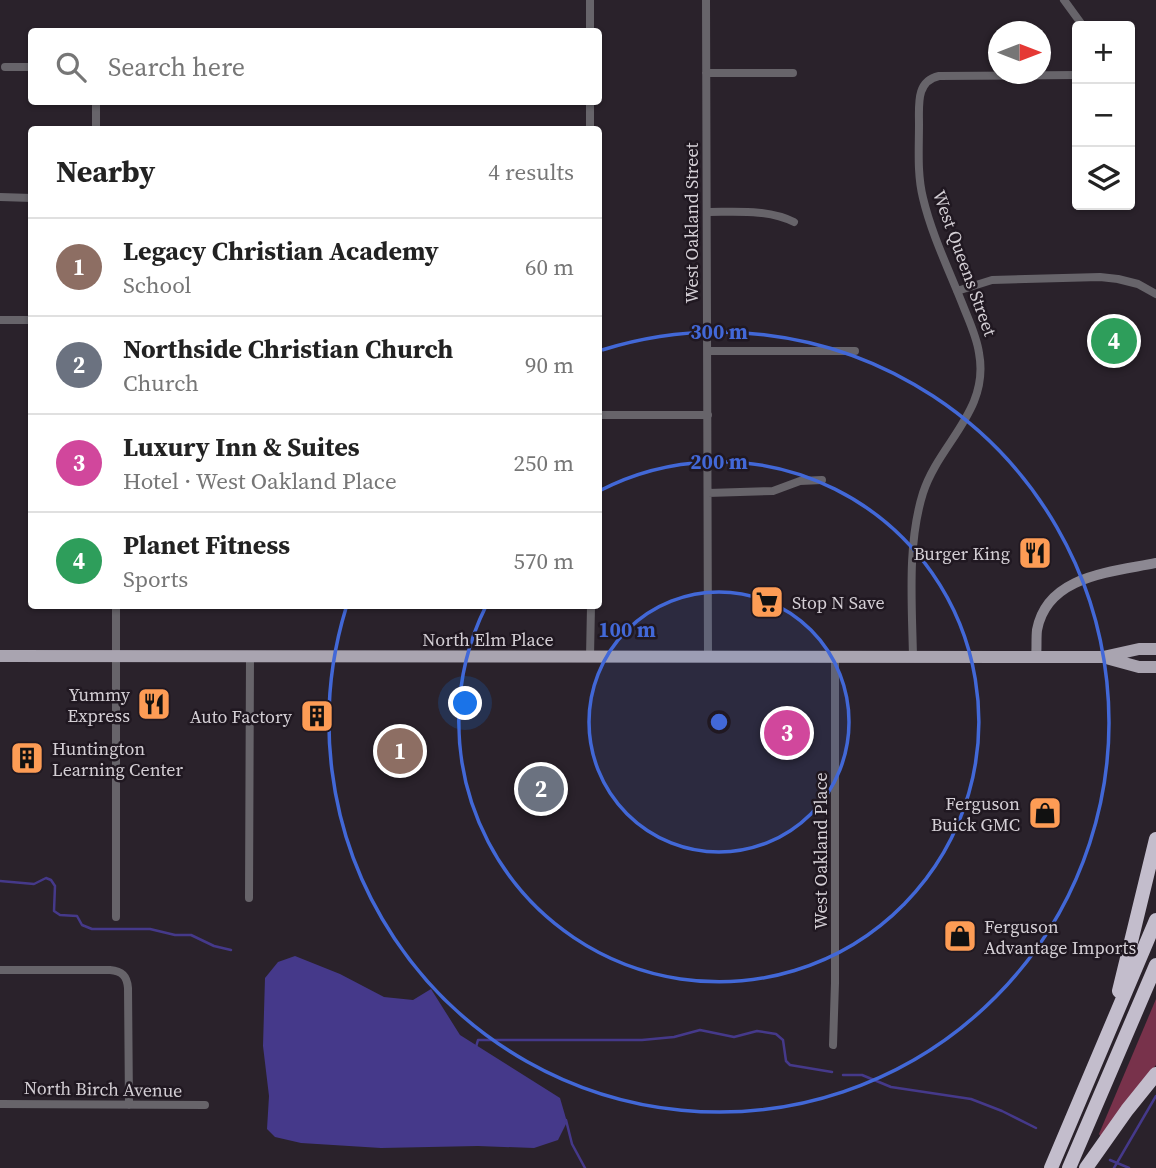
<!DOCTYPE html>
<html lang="en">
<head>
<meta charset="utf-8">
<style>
	:root { --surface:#fff; --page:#f6f6f6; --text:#222; --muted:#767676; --line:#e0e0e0; --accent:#0f766e }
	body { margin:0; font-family:"Source Serif 4",serif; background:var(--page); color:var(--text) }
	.controls { position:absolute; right:21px; top:21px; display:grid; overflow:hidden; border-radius:7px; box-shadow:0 2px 5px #0004 }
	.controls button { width:63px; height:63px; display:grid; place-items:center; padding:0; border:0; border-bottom:2px solid var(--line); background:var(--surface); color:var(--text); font:35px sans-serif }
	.compass { position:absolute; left:988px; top:21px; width:63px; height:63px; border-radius:50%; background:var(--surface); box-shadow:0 2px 5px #0004; rotate:90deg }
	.you { position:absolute; left:466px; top:704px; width:24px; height:24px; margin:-18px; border:5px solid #fff; border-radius:50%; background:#1a73e8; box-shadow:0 0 0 10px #1a73e833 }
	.badge { display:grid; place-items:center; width:46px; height:46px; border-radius:50%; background:var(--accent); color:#fff; font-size:23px; font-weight:700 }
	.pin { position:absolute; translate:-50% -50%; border:4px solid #fff; box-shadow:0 2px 7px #0006 }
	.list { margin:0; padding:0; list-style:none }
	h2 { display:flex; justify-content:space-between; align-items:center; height:91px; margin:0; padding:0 28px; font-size:30px }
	h2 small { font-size:23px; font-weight:400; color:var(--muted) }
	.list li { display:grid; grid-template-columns:46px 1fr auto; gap:21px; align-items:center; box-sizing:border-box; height:98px; padding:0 28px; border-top:2px solid var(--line) }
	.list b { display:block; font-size:26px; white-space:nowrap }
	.list p { margin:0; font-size:23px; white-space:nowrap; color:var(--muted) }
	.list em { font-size:23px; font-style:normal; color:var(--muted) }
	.icon { flex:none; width:38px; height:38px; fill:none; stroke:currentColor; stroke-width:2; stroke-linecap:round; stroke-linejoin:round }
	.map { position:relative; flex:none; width:1156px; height:1168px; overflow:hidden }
	.search { position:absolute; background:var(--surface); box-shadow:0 2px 5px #0004; left:28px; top:28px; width:574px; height:77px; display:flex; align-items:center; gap:18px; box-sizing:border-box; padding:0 24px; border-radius:7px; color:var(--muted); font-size:26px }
	.panel { position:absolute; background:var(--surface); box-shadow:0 2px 5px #0004; left:28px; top:126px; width:574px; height:483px; border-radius:7px }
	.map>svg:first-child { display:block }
</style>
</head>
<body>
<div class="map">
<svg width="1156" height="1168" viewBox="0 0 1156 1168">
	<rect width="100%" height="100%" fill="#2a222b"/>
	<path fill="#78324b" d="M 1156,999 L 1156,1065 L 1101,1137 L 1099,1134 Z"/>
	<path fill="#45398a" d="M 295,956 L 340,974 L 384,997 L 413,1000 L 431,989 L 460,1035 L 560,1098 L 567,1122 L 558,1140 L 534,1148 L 478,1146 L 381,1148 L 301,1143 L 275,1137 L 267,1129 L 269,1096 L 263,1046 L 265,978 L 278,962 Z"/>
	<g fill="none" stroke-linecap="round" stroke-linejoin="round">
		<path stroke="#45398a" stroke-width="2.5" d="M 0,881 L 34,884 L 46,878 L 51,880 L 55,886 L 54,911 L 60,915 L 77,916 L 82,925 L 92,929 L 150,929 L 175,935 L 191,935 L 214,946 L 231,950
			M 476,1047 L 478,1040 L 642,1040 L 674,1037 L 700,1030 L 734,1037 L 757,1031 L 776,1034 L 783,1040 L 786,1061 L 790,1065 L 832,1072
			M 843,1075 L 862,1075 L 891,1087 L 971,1099 L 1002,1111 L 1036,1128
			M 566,1120 L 572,1144 L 585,1168
			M 1110,1160 L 1129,1168
			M 1114,1168 L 1156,1096"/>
		<path stroke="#67646a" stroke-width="8" d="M 706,0 L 708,657
			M 1064,0 L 1083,26
			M 590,32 L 590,0
			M 5,67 L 32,67
			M 706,73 L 793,73
			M 96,102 L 96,130
			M 590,102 L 590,130
			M 0,197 L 32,198
			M 707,212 C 737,212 767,209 794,222
			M 957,291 L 992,280 L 1100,277 L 1118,279 L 1138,284 L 1156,294
			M 0,320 L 32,320
			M 708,351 L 855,351
			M 598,415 L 708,415
			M 708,493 L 773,491 L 800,481 L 822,480
			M 116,606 L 116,917
			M 590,657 L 591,606
			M 913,657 C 912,604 907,544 923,493 C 939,443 990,411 979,353 C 977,338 970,323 964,308 C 950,272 932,236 923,198 C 917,174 919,149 919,124 C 919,104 916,81 939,76 L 1077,75
			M 249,898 L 250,656
			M 0,970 L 110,970 C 122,971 127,976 128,988 L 129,1105
			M 833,1045 L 835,983 L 835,657
			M 0,1104 L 205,1105"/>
		<path stroke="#8c8892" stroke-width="10" d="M 1036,657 C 1037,648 1036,639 1037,630 C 1047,575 1112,572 1156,563"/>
		<path stroke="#a9a4b0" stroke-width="12" d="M 0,656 L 1103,657 L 1139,649 L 1156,649
			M 1106,658 L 1139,667 L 1156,667"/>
		<path stroke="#c3bdcc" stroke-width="14" d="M 1119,991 L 1156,839
			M 1051,1168 L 1156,920
			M 1069,1168 L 1156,965
			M 1086,1168 L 1127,1110 L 1156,1074"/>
	</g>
	<circle cx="719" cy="722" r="130" fill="#4268d7" fill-opacity=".12"/>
	<g fill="none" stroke="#4268d7" stroke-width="3.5">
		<circle cx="719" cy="722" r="130"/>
		<path d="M599 491A260 260 0 1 1 486 606"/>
		<path d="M602 350A390 390 0 1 1 346 608"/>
	</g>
	<defs>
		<symbol id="restaurant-square" viewBox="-11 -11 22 22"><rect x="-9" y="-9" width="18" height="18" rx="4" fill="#fd9c55" stroke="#201821"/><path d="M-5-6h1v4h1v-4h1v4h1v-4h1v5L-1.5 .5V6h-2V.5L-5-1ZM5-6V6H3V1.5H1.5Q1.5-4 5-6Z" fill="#111"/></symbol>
		<symbol id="supermarket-square" viewBox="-11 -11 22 22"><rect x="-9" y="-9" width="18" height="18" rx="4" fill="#fd9c55" stroke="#201821"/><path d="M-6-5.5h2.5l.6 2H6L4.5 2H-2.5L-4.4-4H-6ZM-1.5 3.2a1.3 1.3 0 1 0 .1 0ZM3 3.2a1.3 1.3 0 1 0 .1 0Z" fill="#111"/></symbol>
		<symbol id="building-square" viewBox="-11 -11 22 22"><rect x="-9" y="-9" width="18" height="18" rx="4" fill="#fd9c55" stroke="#201821"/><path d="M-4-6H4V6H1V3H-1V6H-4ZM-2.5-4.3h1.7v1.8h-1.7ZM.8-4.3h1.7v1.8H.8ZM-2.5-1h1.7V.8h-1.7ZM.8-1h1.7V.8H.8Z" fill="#111"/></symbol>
		<symbol id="shop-square" viewBox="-11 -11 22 22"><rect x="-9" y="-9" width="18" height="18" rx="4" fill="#fd9c55" stroke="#201821"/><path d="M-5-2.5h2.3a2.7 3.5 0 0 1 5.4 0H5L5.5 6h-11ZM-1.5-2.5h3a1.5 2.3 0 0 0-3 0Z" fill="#111"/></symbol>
	</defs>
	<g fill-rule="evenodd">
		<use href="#restaurant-square" x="1016" y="534" width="38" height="38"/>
		<use href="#supermarket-square" x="748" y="583" width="38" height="38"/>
		<use href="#restaurant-square" x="135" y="685" width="38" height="38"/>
		<use href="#building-square" x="298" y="697" width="38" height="38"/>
		<use href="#building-square" x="8" y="739" width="38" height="38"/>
		<use href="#shop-square" x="1026" y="794" width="38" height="38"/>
		<use href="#shop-square" x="941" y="917" width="38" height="38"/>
	</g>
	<g text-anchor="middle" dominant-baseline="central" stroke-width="5" stroke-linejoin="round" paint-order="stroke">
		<g font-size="18" fill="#d4cfd5" stroke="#201821">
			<text transform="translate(691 223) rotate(-90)">West Oakland Street</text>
			<text transform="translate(965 263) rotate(70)">West Queens Street</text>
			<text x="488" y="639">North Elm Place</text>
			<text transform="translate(820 851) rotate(-90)">West Oakland Place</text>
			<text transform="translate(103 1089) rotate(1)">North Birch Avenue</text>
		</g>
		<g font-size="18" fill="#d4cfd5" stroke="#201821" text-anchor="end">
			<text x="1010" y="553">Burger King</text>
			<text x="792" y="602" text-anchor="start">Stop N Save</text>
			<text x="130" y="694">Yummy<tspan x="130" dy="21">Express</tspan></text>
			<text x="292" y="716">Auto Factory</text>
			<text x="52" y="748" text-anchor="start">Huntington<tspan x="52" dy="21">Learning Center</tspan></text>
			<text x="1020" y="803">Ferguson<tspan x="1020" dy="21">Buick GMC</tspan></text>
			<text x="984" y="926" text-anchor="start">Ferguson<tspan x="984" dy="21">Advantage Imports</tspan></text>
		</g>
	</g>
	<circle cx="719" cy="722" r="10" fill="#4268d7" stroke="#201821" stroke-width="3.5"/>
	<g font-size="21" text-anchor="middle" font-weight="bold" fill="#4268d7" stroke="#201821" stroke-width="5" stroke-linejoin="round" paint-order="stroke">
		<text x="719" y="339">300 m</text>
		<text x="719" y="469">200 m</text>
		<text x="627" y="637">100 m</text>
	</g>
</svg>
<div class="controls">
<button>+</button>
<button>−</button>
<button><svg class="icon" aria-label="layers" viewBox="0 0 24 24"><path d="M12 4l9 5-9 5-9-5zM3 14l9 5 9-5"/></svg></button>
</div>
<svg class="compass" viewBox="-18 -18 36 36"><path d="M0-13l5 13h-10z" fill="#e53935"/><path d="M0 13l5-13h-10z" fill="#767676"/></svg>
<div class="you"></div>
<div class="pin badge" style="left:400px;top:751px;background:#8d6e63">1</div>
<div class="pin badge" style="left:541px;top:789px;background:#6b7280">2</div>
<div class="pin badge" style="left:787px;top:733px;background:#d1479c">3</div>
<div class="pin badge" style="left:1114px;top:341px;background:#2e9e5b">4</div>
<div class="search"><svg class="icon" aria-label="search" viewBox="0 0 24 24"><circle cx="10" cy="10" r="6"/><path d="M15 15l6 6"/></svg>Search here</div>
<section class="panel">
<h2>Nearby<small>4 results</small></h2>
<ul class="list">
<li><span class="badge" style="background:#8d6e63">1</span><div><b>Legacy Christian Academy</b><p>School</p></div><em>60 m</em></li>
<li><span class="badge" style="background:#6b7280">2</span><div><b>Northside Christian Church</b><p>Church</p></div><em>90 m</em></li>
<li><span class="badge" style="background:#d1479c">3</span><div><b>Luxury Inn &amp; Suites</b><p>Hotel · West Oakland Place</p></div><em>250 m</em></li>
<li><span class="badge" style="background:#2e9e5b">4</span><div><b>Planet Fitness</b><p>Sports</p></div><em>570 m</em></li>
</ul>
</section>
</div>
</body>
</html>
